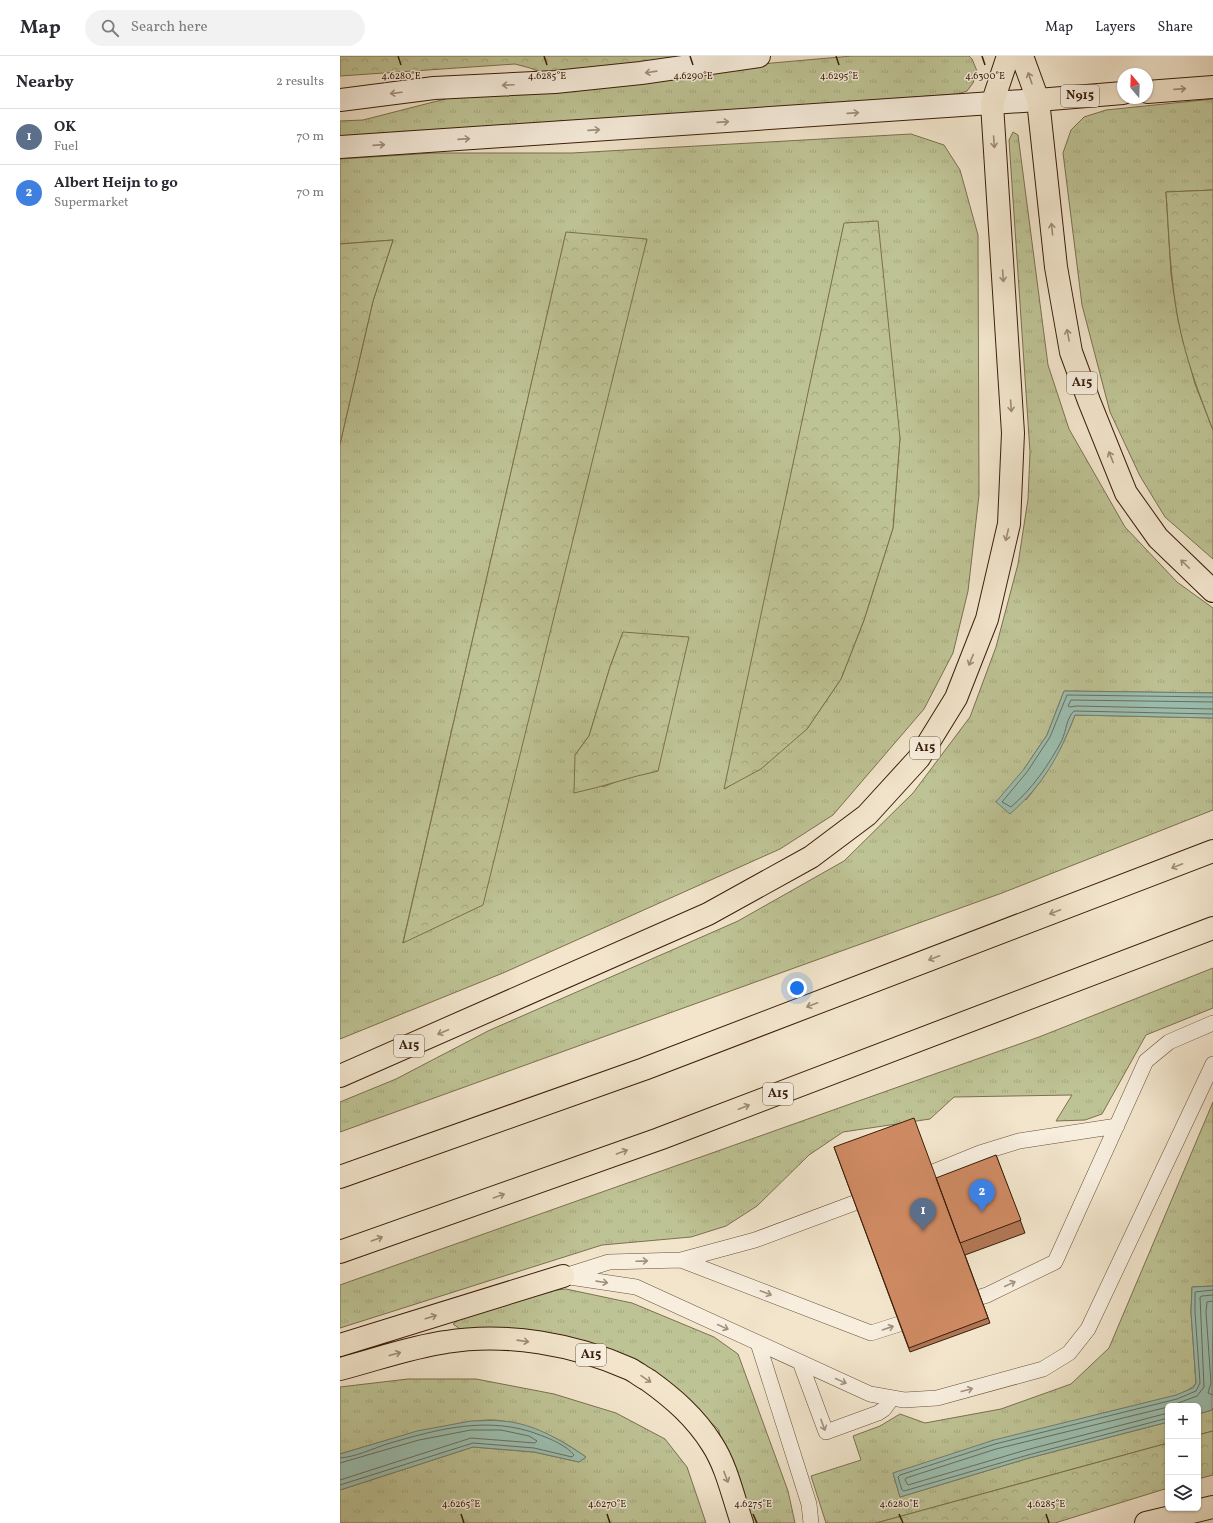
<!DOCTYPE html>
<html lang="en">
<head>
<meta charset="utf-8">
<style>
	:root { --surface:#fff; --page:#f2f2f3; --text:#2b2b33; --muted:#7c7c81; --line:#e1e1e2; --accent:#0f766e }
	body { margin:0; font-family:Vollkorn,serif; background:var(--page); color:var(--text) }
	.controls { position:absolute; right:12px; bottom:12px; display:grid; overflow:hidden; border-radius:6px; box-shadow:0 1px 3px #0004 }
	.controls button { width:36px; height:36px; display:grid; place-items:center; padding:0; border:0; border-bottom:1px solid var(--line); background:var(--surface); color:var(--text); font:20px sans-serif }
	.compass { position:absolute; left:777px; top:12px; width:36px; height:36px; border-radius:50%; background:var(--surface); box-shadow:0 1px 3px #0004; rotate:341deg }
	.you { position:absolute; left:457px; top:932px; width:14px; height:14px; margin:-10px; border:3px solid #fff; border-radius:50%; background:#1a73e8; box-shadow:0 0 0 6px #1a73e833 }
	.badge { display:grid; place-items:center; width:26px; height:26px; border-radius:50%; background:var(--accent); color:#fff; font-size:13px; font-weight:700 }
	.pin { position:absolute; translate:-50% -33px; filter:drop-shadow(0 1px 2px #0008) }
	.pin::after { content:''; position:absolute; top:21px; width:14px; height:12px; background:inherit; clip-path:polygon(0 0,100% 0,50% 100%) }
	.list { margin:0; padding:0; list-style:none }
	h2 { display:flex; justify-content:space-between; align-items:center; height:52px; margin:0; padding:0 16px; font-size:17px }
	h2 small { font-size:13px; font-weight:400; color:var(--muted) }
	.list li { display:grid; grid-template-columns:26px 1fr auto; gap:12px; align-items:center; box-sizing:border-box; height:56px; padding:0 16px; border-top:1px solid var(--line) }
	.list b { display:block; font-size:15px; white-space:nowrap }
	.list p { margin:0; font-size:13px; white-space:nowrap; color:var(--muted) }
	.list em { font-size:13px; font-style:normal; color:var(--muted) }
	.icon { flex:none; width:22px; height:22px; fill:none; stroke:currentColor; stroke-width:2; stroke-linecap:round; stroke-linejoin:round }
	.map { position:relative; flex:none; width:873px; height:1467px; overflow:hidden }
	header { display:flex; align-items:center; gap:24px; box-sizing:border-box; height:56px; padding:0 20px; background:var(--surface); border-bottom:1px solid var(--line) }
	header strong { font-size:19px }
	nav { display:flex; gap:22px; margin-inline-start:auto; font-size:14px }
	.search { width:280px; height:36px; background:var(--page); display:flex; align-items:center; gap:10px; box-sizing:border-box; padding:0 14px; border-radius:22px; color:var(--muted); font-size:15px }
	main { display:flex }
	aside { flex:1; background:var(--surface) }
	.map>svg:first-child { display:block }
</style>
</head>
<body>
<header>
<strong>Map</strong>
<div class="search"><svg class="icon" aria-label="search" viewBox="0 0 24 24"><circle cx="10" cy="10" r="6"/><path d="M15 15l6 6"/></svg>Search here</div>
<nav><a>Map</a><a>Layers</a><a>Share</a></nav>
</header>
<main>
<aside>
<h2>Nearby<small>2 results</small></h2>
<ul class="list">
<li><span class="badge" style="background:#5c6f8a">1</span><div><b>OK</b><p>Fuel</p></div><em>70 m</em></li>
<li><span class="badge" style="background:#3f7fe0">2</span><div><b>Albert Heijn to go</b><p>Supermarket</p></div><em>70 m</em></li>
</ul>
</aside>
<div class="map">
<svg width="873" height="1467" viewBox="0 0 873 1467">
	<defs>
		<pattern id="grass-tufts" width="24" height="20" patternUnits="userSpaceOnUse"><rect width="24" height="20" fill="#bec395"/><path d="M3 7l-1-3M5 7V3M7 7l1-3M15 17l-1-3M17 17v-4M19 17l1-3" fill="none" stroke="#a4a77f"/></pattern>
		<pattern id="forest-crowns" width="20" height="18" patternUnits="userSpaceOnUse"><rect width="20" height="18" fill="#bec395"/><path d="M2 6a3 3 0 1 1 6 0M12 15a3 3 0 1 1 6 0" fill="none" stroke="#a4a77f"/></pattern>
	</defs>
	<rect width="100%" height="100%" fill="#f2e5cc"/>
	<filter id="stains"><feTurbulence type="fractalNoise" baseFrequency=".005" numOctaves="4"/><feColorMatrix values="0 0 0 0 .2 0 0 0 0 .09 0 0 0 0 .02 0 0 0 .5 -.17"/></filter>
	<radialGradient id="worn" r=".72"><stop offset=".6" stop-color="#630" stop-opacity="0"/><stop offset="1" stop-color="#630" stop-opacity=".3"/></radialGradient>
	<path fill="url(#grass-tufts)" stroke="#7c704f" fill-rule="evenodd" d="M 512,0 L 629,0 L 632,3 L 637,15 L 633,27 L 627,35 L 617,38 L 0,82 L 0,65 L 23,64 L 117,40 L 285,28 L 432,7 Z
		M 873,43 L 873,134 L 826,136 L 831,218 L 838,264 L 855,328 L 873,374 L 873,503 L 825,461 L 800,420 L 770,356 L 742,249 L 723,97 L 731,74 L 744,61 L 766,54 Z
		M 673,76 L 678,79 L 708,309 L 729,373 L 785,471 L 837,526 L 873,552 L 873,637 L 724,635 L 707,679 L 684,713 L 686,744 C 708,717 723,691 735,659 L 873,662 L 873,754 L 662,837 L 0,1076 L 0,1046 L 56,1023 L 148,975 L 398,865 L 504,805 L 573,737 L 630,661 L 656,591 L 678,508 L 688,443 L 690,396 L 669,84 Z
		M 571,78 L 604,89 L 620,114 L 638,179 L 639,439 L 628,535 L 613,597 L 584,653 L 493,759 L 440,793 L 163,917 L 0,983 L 0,388 L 33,245 L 53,184 L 0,188 L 0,103 L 93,97 L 232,97 ZM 504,168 L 560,382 L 553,472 L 524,564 L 501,623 L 467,673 L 385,733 ZM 226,177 L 307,184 L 63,887 L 63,886 ZM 283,576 L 318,715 L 288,721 L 263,731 L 235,699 L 249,680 L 270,611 Z
		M 873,912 L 873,952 L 806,979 L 762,1058 L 745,1064 L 716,1065 L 732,1039 L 614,1041 L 590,1063 L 503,1076 L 469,1099 L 417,1150 L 386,1170 L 351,1181 L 262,1189 L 0,1272 L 0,1229 L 699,981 Z
		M 873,1046 L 873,1230 L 852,1231 L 851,1256 L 856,1327 C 848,1340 812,1345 797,1349 C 715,1368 634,1394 553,1417 L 560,1441 L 689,1402 L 828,1366 L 828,1387 L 536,1467 L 486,1467 L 471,1420 L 521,1404 L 513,1380 L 540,1370 L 560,1358 L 585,1367 L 661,1353 L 731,1328 L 769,1292 Z
		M 226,1233 L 292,1247 L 374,1281 L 398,1298 L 448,1435 L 455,1467 L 410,1467 L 378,1373 L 324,1324 L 191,1276 L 120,1273 L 113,1268 L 123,1261 L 197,1236 Z
		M 68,1323 L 136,1323 L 214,1338 L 276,1357 L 325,1383 L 347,1411 L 366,1467 L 0,1467 L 0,1434 L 133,1391 L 194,1396 L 239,1406 L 246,1401 C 221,1383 194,1370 163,1365 C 147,1362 128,1366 112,1369 C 74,1376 37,1387 0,1398 L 0,1331 Z
		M 873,1352 L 873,1375 L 858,1379 L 858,1358 L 872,1354 Z"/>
	<path fill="url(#forest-crowns)" stroke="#7c704f" d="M 0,0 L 363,0 L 203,17 L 190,12 L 175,8 L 0,20 Z
		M 873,134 L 873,374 C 859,338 845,301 838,263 C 830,221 829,178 826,136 Z
		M 538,165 L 560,382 L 553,472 L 524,564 L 501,623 L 467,673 L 421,713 L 384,733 L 504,167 Z
		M 226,176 L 307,183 L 143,849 L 63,887 Z
		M 53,184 L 33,245 L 0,388 L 0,188 Z
		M 283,576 L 349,581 L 318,715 C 289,721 263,731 234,737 L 235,699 L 249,680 L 270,611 Z
		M 873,1375 L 873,1419 L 858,1423 L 858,1379 Z
		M 828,1387 L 828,1432 L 715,1467 L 536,1467 Z"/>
	<path fill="#9cc0b2" stroke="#757f6e" d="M 724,635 L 873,637 L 873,662 L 735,659 C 719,700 704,728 670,758 L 656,746 L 684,713 L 707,679 Z
		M 873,1230 L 872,1354 L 858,1358 L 858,1350 L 828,1350 L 828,1366 L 689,1402 L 560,1441 L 553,1417 L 654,1384 L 836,1339 L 853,1332 L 856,1327 L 851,1256 L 852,1231 Z
		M 131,1365 C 141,1365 152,1364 162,1365 C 193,1367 221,1384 246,1401 L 239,1406 L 194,1396 L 133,1391 L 0,1434 L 0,1398 L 77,1375 Z"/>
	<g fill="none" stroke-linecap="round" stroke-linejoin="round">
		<path stroke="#6b6f5e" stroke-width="1" d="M 873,641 L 727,639 L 710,681 L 687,716 L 662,746 L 671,751 C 692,733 709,709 722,684 C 726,675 727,661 734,655 L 873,658
			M 873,646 L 731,644 L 728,650 L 730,651 L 736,650 L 873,653
			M 873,1245 L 867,1246 L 866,1256 L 871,1327 L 868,1337 L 873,1339
			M 830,1350 L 857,1340 L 864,1331 L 860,1241 L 862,1240 L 873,1239
			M 828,1351 L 656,1393 L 566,1422 L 565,1424 L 568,1429 L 686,1394 L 828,1357
			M 828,1362 L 688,1399 L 564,1435 L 562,1434 L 558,1421 L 560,1419 L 655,1388 L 837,1343 L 856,1335 L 860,1327 L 855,1256 L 855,1236 L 873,1234
			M 0,1402 C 15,1401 32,1393 47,1388 C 98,1373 149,1359 200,1379 C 211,1383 227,1390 234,1399 L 232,1401 L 194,1392 L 133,1387 L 0,1429
			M 0,1407 L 79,1384 L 131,1374 L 161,1374 L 189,1380 L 197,1385 L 195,1387 L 131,1382 L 0,1424"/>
		<defs>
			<path id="service" d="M 576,1123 L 640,1097 L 679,1085 L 777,1070
				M 341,1204 L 415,1184 L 533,1140
				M 228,1219 L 269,1206 L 341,1204 L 531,1277 L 578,1262
				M 223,1220 L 296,1231 L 530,1338 L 564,1344 L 597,1342 L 703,1313 L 729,1297 L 748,1273 L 873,1008
				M 621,1247 L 647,1239 L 715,1206 L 806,1005 L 829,986 L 873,967
				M 418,1287 L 469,1448 L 471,1467
				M 460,1306 L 486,1376 L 538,1357 L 544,1353 L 552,1342"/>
			<path id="secondary" d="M 0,44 L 94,32 L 215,26 L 301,17 L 419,0
				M 0,91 L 698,44"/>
			<path id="primary" d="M 807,36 L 873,31
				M 698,44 L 783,37
				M 806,1467 L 873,1451"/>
			<path id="motorway" d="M 682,0 L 698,44 L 716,211 L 731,296 L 749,345 L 786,437 L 818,482 L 873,535
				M 0,1020 L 368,858 L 471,801 L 527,759 L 579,702 L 616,642 L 647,563 L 669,468 L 673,377 L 652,48 L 668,0
				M 0,1121 L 304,1013 L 873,795
				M 0,1196 L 319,1083 L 873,872
				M 0,1289 L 223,1220
				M 0,1313 C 35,1304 70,1291 106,1286 C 166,1276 234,1288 290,1313 C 296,1316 302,1321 308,1324 C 333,1342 355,1361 372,1388 C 387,1411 393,1441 402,1467"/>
		</defs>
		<use href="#service" stroke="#68503a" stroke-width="16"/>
		<use href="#secondary" stroke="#3a1e09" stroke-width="24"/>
		<use href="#primary" stroke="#3a1e09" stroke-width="24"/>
		<use href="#motorway" stroke="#3a1e09" stroke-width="24"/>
		<use href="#service" stroke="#f7eede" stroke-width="15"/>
		<use href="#secondary" stroke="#f7eede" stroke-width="22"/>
		<use href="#primary" stroke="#f2e5cc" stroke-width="22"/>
		<use href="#motorway" stroke="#f2e5cc" stroke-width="22"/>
	</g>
	<path fill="#b17755" stroke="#3a1e09" d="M 494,1091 L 603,1141 L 656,1099 L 685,1177 L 625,1199 L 650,1267 L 570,1296 Z"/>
	<path fill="#ce8a63" stroke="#3a1e09" d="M 574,1062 L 648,1262 L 569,1292 L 494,1091 Z
		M 656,1099 L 681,1164 L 620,1187 L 596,1122 Z"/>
	<defs><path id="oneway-shaft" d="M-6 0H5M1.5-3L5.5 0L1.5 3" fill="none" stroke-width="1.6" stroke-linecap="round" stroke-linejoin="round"/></defs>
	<g stroke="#a2907e">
		<use href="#oneway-shaft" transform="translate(311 16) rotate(172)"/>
		<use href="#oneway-shaft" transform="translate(168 29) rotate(177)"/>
		<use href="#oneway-shaft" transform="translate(56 37) rotate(173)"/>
		<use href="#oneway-shaft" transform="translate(513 57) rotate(-4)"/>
		<use href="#oneway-shaft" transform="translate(383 66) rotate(-4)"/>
		<use href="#oneway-shaft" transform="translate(254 74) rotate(-4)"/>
		<use href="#oneway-shaft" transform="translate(124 83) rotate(-4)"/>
		<use href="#oneway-shaft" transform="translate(39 89) rotate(-4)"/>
		<use href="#oneway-shaft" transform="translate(302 1205) rotate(-2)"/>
		<use href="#oneway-shaft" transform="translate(262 1226) rotate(8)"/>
		<use href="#oneway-shaft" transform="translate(670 1228) rotate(-25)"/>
		<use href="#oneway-shaft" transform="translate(426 1237) rotate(21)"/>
		<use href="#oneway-shaft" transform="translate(383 1271) rotate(25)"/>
		<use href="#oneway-shaft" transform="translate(548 1272) rotate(-19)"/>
		<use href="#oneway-shaft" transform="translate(501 1325) rotate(25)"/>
		<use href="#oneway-shaft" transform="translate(627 1334) rotate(-15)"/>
		<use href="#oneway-shaft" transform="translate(483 1369) rotate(70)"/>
	</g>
	<g stroke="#9f8b74">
		<use href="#oneway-shaft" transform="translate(690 22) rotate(-109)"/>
		<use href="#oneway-shaft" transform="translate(840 33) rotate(-4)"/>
		<use href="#oneway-shaft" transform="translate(654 86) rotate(86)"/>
		<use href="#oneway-shaft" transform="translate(712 173) rotate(-96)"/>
		<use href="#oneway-shaft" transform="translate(663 220) rotate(86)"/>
		<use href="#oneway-shaft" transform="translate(728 279) rotate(-101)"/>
		<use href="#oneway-shaft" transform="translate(671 350) rotate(86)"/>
		<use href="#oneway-shaft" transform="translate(771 401) rotate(-112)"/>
		<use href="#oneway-shaft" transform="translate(667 479) rotate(103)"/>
		<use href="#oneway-shaft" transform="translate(845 508) rotate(-136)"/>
		<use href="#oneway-shaft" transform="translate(631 604) rotate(112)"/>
		<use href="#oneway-shaft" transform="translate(837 810) rotate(158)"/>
		<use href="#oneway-shaft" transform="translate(715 856) rotate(159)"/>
		<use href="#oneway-shaft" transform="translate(594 902) rotate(159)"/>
		<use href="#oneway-shaft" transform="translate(472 949) rotate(159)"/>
		<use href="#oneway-shaft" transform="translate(103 976) rotate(157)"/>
		<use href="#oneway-shaft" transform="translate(404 1051) rotate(-21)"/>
		<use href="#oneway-shaft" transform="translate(282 1096) rotate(-20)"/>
		<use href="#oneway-shaft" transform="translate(159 1140) rotate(-20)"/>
		<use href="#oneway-shaft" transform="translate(37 1183) rotate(-20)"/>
		<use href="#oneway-shaft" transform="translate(91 1261) rotate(-17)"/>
		<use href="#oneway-shaft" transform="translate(183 1285) rotate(8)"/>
		<use href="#oneway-shaft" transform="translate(55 1298) rotate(-15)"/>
		<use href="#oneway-shaft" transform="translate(306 1323) rotate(34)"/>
		<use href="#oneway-shaft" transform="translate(386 1421) rotate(69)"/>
	</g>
	<path fill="none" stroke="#3a1e09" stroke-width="1.5" d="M 58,0 L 61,9M 204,0 L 207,9M 350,0 L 353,9M 496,0 L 499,9M 642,0 L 645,9M 121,1458 L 124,1467M 267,1458 L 270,1467M 413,1458 L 417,1467M 559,1458 L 563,1467M 706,1458 L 709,1467"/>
	<g text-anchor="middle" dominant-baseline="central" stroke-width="3" stroke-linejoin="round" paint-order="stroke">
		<g fill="#f7eede" stroke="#735c49" stroke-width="1">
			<rect x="721" y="29" width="38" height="22" rx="3"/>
			<rect x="727" y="316" width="30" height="22" rx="3"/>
			<rect x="570" y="681" width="30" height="22" rx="3"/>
			<rect x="54" y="979" width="30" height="22" rx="3"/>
			<rect x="423" y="1027" width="30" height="22" rx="3"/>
			<rect x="236" y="1288" width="30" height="22" rx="3"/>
		</g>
		<g font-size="13" font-weight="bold" fill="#3a1e09">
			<text x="740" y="40">N915</text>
			<text x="742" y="327">A15</text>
			<text x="585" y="692">A15</text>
			<text x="69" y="990">A15</text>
			<text x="438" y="1038">A15</text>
			<text x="251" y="1299">A15</text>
		</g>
	</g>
	<g font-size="10" text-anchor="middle" fill="#3a1e09" stroke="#f7eede" stroke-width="3" stroke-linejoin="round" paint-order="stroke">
		<text x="61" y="23">4.6280°E</text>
		<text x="353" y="23">4.6290°E</text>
		<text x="645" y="23">4.6300°E</text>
		<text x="207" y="23">4.6285°E</text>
		<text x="499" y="23">4.6295°E</text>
		<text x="121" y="1451">4.6265°E</text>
		<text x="267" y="1451">4.6270°E</text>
		<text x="413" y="1451">4.6275°E</text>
		<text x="559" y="1451">4.6280°E</text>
		<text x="706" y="1451">4.6285°E</text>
	</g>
	<rect width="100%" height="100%" filter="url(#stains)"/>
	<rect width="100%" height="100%" fill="url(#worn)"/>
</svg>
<div class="controls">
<button>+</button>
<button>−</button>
<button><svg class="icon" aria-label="layers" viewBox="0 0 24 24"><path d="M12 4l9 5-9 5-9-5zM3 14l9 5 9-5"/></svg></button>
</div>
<svg class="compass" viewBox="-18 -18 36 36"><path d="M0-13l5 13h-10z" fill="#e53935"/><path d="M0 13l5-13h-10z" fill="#7c7c81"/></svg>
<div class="you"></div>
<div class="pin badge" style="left:583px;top:1175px;background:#5c6f8a">1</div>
<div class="pin badge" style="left:642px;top:1156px;background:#3f7fe0">2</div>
</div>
</main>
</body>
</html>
